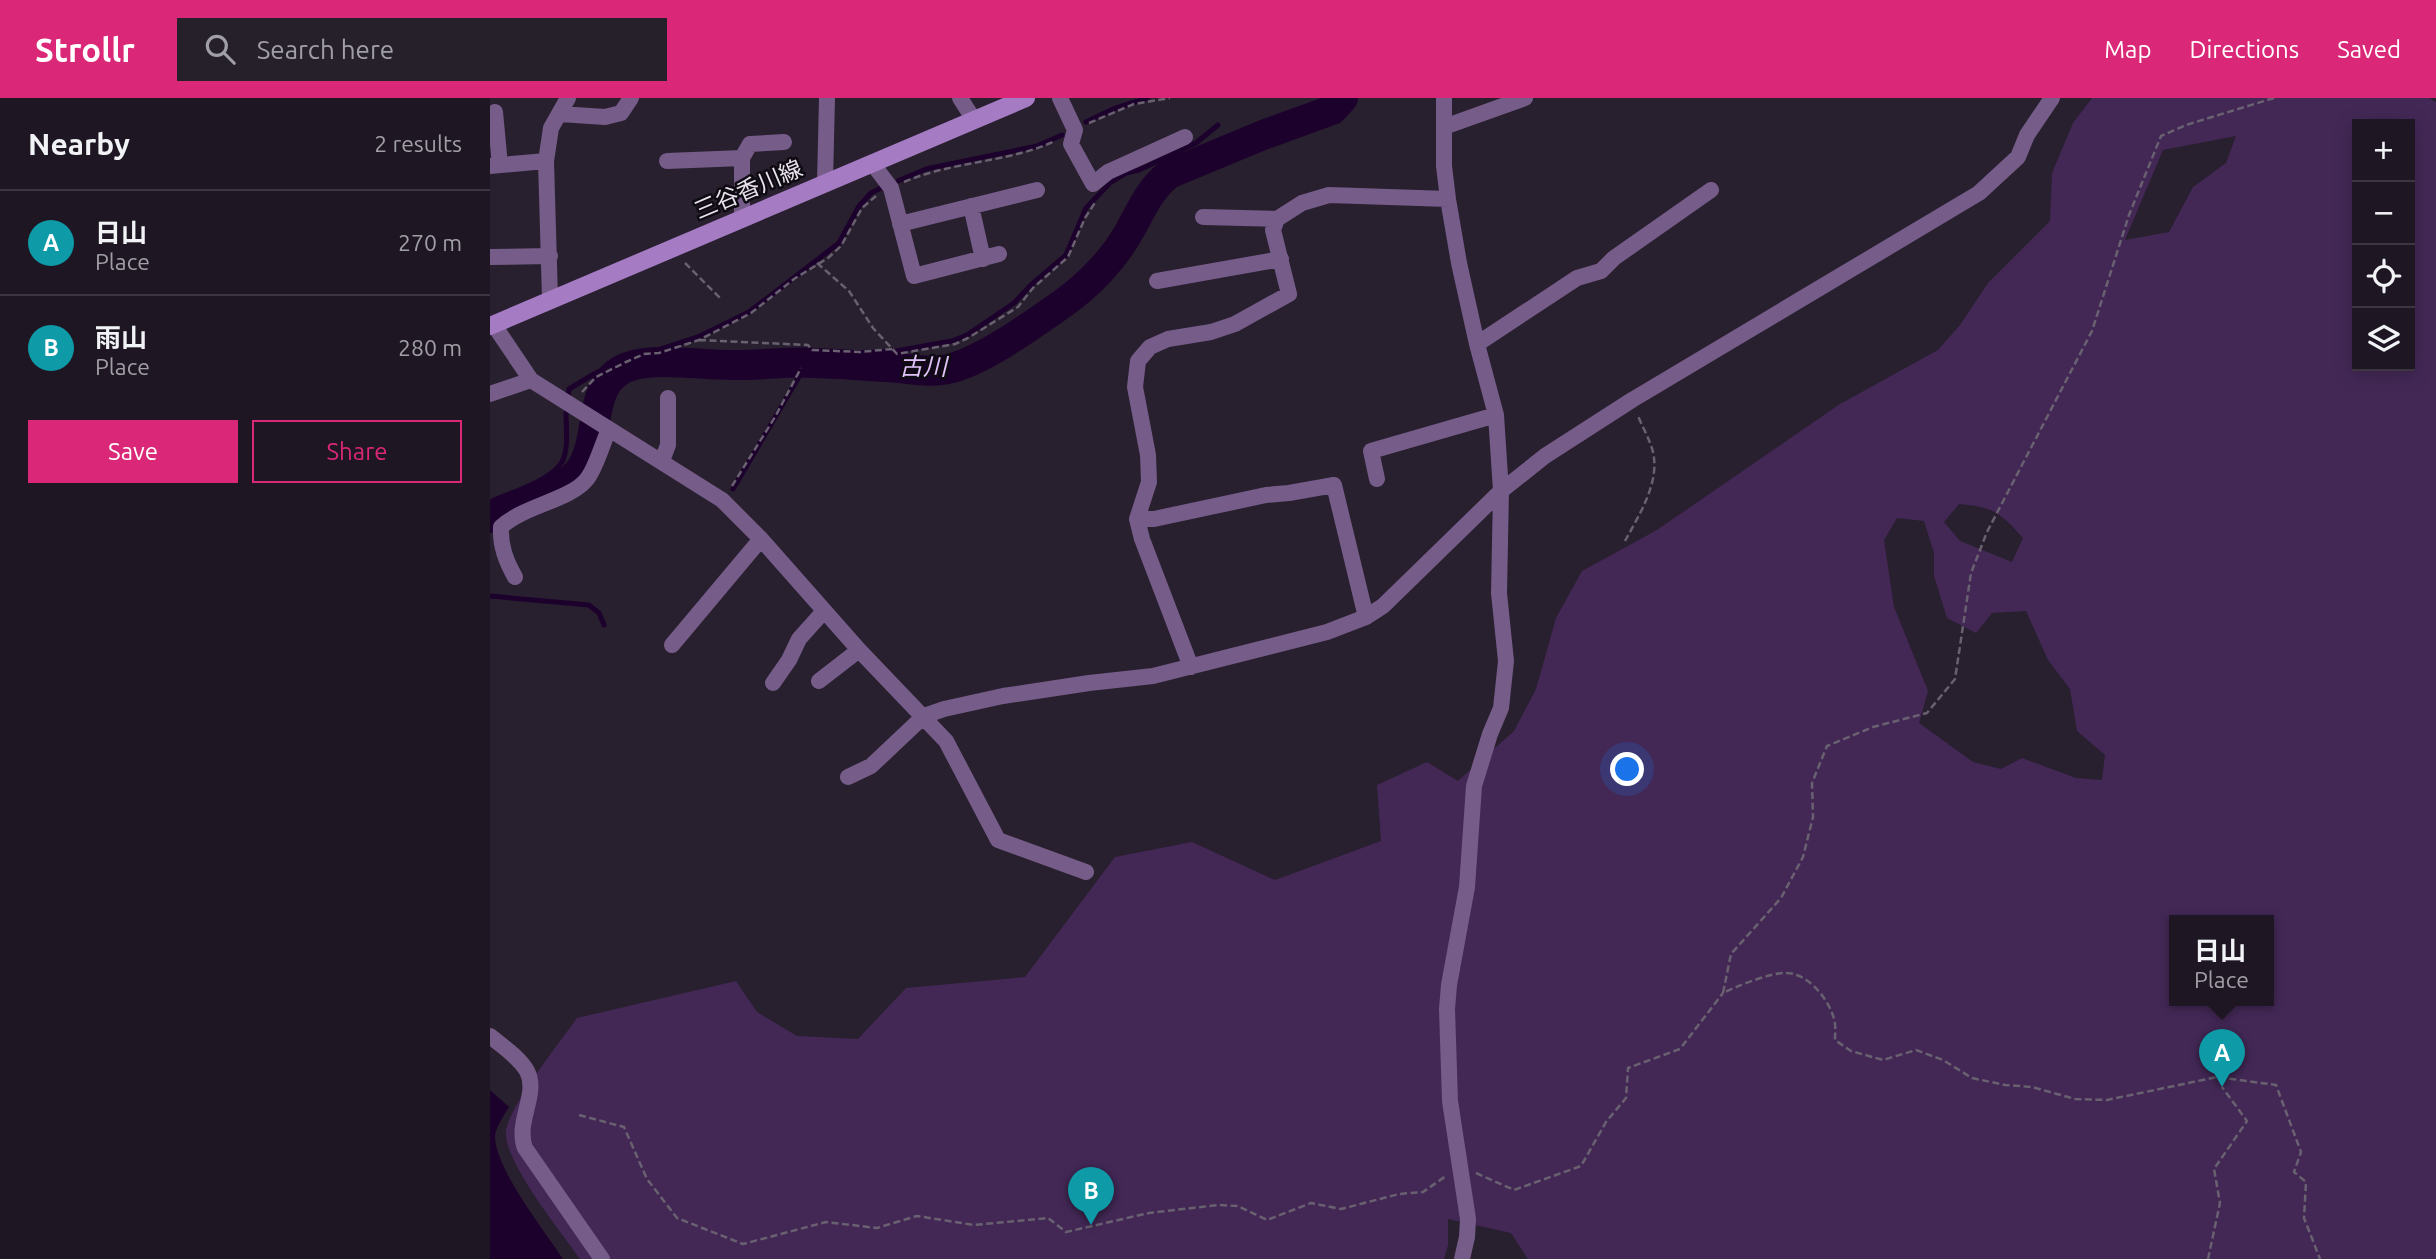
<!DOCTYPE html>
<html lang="en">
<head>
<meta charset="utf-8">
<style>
	:root { --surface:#1e1723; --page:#26202b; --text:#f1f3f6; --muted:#a19fa6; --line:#3c3641; --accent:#db2777 }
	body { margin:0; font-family:Ubuntu,"Noto Sans JP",sans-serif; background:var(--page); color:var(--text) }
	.controls { position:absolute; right:21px; top:21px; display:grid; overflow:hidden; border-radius:0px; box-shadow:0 4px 18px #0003 }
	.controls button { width:63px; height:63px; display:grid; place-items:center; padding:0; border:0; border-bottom:2px solid var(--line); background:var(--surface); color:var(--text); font:35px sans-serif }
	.you { position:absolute; left:1138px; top:672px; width:24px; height:24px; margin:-18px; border:5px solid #fff; border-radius:50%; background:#1a73e8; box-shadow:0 0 0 10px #1a73e833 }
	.badge { display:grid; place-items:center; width:46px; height:46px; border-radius:50%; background:var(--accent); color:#fff; font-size:23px; font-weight:700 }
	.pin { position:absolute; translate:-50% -58px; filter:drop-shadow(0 2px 4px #0008) }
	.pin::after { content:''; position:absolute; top:37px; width:24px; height:21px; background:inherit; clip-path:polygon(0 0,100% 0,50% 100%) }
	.popup { position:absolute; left:1679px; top:817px; width:105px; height:91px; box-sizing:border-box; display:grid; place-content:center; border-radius:0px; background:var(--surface); filter:drop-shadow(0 2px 5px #0005); font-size:23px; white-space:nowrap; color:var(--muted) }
	.popup b { font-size:26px; color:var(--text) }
	.popup::after { content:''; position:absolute; left:50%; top:100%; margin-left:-14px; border:14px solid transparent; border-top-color:var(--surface) }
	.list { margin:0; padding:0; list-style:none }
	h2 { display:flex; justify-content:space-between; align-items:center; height:91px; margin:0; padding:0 28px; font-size:30px }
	h2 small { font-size:23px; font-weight:400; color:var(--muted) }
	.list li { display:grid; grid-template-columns:46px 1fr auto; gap:21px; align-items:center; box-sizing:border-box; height:105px; padding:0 28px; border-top:2px solid var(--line) }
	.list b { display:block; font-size:26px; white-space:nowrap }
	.list p { margin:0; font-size:23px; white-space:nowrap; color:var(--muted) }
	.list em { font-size:23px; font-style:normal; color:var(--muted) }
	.actions { display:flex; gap:14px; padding:21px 28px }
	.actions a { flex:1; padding:16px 0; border:2px solid var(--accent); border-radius:0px; text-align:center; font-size:24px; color:var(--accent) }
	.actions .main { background:var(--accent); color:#fff }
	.icon { flex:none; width:38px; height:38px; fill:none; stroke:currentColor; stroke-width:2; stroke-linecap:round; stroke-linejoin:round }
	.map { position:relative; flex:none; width:1946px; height:1161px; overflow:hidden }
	header { display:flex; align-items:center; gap:42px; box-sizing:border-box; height:98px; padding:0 35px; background:var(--accent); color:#fff }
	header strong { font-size:33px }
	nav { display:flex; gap:38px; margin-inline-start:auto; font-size:24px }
	.search { width:490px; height:63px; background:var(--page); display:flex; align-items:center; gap:18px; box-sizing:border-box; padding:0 24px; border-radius:0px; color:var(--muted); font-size:26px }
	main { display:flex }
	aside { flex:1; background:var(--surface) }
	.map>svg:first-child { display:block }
</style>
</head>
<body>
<header>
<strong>Strollr</strong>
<div class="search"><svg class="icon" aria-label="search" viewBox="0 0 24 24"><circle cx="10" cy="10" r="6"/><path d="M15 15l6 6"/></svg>Search here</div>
<nav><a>Map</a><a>Directions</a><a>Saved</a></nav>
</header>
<main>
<aside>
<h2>Nearby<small>2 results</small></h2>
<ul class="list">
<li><span class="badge" style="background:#0f9aa8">A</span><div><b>日山</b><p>Place</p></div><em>270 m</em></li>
<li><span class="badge" style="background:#0f9aa8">B</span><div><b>雨山</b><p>Place</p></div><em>280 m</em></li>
</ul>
<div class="actions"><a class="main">Save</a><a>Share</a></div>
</aside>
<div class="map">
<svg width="1946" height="1161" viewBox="0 0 1946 1161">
	<rect width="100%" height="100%" fill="#281f2f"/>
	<path fill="#432856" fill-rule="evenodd" d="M 1602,0 L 1939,0 L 1946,4 L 1946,1161 L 1038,1161 L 1021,1135 L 958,1121 L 958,1147 L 954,1161 L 90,1161 C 72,1135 13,1063 16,1033 C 19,1008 70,944 87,920 L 246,883 L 267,914 L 307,938 L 368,941 L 416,890 L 535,879 L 625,759 L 702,744 L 785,782 L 891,743 L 887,687 L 937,664 L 968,683 L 1024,633 L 1046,591 L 1066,520 L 1092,473 L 1167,432 L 1350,306 L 1448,252 L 1470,227 L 1498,185 L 1560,123 L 1562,75 L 1583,25 ZM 1867,26 L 1920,26 L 1920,268 L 1867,268 ZM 1746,38 L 1736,65 L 1703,89 L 1679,134 L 1635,142 L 1673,52 ZM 1469,406 C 1503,409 1510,414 1533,440 L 1522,464 L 1470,443 L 1454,424 ZM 1407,420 L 1434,423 L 1444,455 L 1444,478 L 1457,520 L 1486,535 L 1502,515 L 1536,513 L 1558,562 L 1580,591 L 1587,633 L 1615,657 L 1612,682 L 1586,680 L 1532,660 L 1511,671 L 1483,664 L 1429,625 L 1438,593 L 1404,509 L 1394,442 ZM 1685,823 L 1779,823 L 1779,903 L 1685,903 Z"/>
	<path fill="#1d012d" d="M 0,992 L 19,1009 C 14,1017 6,1029 5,1038 C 5,1071 55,1133 73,1161 L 0,1161 Z"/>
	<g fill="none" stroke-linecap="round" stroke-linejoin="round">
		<path stroke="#1d012d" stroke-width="5" d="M 596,24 L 623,11 L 657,0
			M 408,83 L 436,71 L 547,48 L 572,37
			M 78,299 L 79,291 L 104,276 L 136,261 L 155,253 L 168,252 L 208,239 L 259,214 L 349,145 L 369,108 L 381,95 L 393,89
			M 243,391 L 317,265 L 325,257 L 406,253 L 462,243 L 477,237 L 524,205 L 541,187 L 576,157 L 596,110 L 620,85 L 636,75 L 649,72 L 706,45 L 728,27
			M 0,404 C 19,395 61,383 72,364 C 79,351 76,329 76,315
			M 0,498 L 99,507 L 109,515 L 114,527"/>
		<path stroke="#1d012d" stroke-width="30" d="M 0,420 C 26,409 71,396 89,373 C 114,341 93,280 144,267 C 169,260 214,267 240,267 C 268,268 296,263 325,265 C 353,266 381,268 410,270 C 427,272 446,275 462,270 C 497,260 542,227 572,206 C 598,188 625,160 640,132 C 652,111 659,92 679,76 L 773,37 L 842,12 L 853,0"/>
		<path stroke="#696170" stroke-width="2.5" stroke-dasharray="7 3.5" stroke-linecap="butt" d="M 1784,0 L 1696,27 L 1671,38 L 1639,117 L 1602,233 L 1497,434 L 1481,475 L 1465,581 L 1437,615 L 1383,629 L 1337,648 L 1322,685 L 1323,719 L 1313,759 L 1291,800 L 1241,856 L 1233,895 C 1247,888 1280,875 1295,875 C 1317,874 1339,901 1344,921 C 1346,927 1345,935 1345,942 L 1361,953 L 1393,962 L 1426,952 L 1453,962 L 1482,980 L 1515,987 L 1542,989 L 1585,1001 L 1617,1002 L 1727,979 L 1786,987 L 1811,1054 L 1804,1074 L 1816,1084 L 1814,1120 L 1830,1161
			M 599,25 L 644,6 L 680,0
			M 414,84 C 462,63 518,65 565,43
			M 195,165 L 232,202
			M 327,165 L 359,193 L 383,230 L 407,256 L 465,246 L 478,240 L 528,209 L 543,190 L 578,159 L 595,120 L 606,103
			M 209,242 L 318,247 L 322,252 L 370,254 L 402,251
			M 92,294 L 106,279 L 136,264 L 154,256 L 169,255 L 209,242 L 261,215 L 304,181 L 338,160 L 351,148 L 372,110 L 386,98
			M 242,388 L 285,319 L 311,270
			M 1135,443 C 1149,417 1170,385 1163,354 C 1160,342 1153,330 1148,318
			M 89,1017 L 134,1029 L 157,1081 L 187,1120 L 253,1146 L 336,1124 L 387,1130 L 427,1118 L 484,1127 L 558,1120 L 576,1134 L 659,1115 L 728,1107 L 748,1108 L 777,1122 L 821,1105 L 851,1111 L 909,1096 L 933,1094 L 956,1078
			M 986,1075 L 1024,1092 L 1091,1068 L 1116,1024 L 1136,1000 L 1138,970 L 1190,951 L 1233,895
			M 1718,1161 L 1730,1105 L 1724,1071 L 1757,1023 L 1732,989"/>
		<path stroke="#765c89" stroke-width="16" d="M 470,0 L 484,22
			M 570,0 L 585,32 L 581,46 L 603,86 L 618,74 L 695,39
			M 954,0 L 954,68 L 958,101 L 969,165 L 987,246 L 1006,317 L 1011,393 L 1009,495 L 1016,563 L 1011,610 L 1000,636 L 984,688 L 977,789 L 959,887 L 957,911 L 960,1003 L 978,1121 L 977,1139 L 972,1161
			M 5,14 L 10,67
			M 70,16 L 115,19 L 131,15 L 141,0
			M 954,29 L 1035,0
			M 177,63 L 252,60
			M 382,65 L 401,90 L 424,178 L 509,156
			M 0,68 L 56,63
			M 335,85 L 337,0
			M 481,108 L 493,161
			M 713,119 L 787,121
			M 252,120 L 252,60 L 260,46 L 294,44
			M 410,126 L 547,92
			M 0,159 L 60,158
			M 667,183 L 791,161
			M 60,201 L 56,63 L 61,30 L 78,0
			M 4,227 L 41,282 L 232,402 L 271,441 L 369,552 L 456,643 L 508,742 L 596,774
			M 987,246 L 1087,180 L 1111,173 L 1124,160 L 1221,92
			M 0,296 L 41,282
			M 172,363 L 178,347 L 178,300
			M 887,381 L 881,353 L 1006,317
			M 647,421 L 664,421 L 776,397 L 799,395 L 844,387 L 876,519
			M 25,479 C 16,463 10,448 11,429 C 33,408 81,402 97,381 C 106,370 113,344 119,331
			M 182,547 L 271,441
			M 701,569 L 652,441 L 647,421 L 659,384 L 658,357 L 645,289 L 648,263 L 660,249 L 678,241 L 721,234 L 745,226 L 799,196 L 783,132 L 787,121 L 812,105 L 839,97 L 958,101
			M 329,583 L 369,552
			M 283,585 L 299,562 L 309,541 L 334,513
			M 358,679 L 381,668 L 434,618 L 454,611 L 513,598 L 599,585 L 663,578 L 837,534 L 876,519 L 893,508 L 1011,393 L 1055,358 L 1142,302 L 1489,95 L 1528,59 L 1537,37 L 1562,0
			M 0,938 C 12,948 29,959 37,973 C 49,996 25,1024 35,1050 L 112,1161"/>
		<path stroke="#a57cc4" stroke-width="18" d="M 0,228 L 536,0"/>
	</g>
	<g text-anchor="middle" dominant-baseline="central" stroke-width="5" stroke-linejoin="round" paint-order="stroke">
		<g font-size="23" fill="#e9e3ee" stroke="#0f0b12">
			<text transform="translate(258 91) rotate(-23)">三谷香川線</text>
		</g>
		<g font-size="24" font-style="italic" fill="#e0c1f9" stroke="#0f0b12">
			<text x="433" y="268">古川</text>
		</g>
	</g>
</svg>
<div class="controls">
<button>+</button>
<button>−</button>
<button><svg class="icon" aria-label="locate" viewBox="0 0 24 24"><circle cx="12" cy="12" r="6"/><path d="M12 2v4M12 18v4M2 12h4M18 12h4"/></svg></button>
<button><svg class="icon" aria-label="layers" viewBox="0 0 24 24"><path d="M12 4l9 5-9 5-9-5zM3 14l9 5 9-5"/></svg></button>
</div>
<div class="you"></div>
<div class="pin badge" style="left:1732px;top:989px;background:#0f9aa8">A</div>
<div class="popup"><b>日山</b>Place</div>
<div class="pin badge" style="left:601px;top:1127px;background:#0f9aa8">B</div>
</div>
</main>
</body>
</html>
